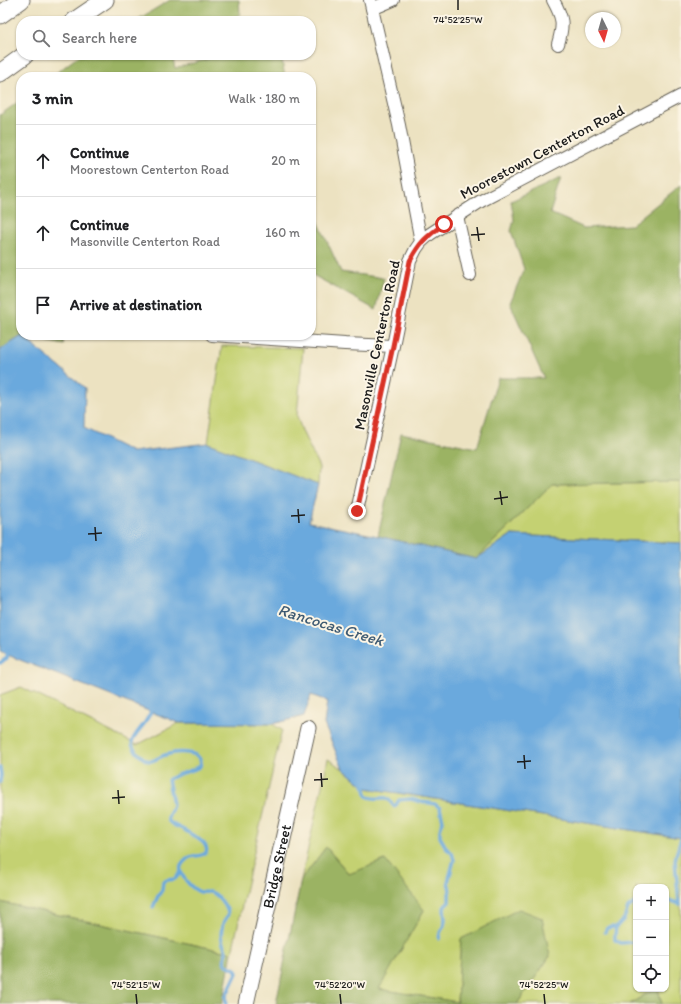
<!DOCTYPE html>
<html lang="en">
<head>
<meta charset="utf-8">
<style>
	:root { --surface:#fff; --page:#f6f6f6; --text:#202124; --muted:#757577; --line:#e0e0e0 }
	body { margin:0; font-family:Itim,sans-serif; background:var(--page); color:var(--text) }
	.controls { position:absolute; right:12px; bottom:12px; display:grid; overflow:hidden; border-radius:8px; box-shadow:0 1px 3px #0004 }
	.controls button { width:36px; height:36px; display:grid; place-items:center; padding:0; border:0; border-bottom:1px solid var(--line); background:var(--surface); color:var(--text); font:20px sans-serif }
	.compass { position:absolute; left:585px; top:12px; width:36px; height:36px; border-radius:50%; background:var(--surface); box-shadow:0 1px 3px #0004; rotate:175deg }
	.stop { position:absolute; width:12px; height:12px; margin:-9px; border:3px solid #d93025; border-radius:50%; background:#fff }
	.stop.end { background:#d93025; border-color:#fff; box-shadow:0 1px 4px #0008 }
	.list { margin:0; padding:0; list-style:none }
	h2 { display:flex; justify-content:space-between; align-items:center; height:52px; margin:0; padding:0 16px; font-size:17px }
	h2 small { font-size:13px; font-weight:400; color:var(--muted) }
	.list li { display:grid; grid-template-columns:26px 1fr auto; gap:12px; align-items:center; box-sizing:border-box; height:72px; padding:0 16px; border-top:1px solid var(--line) }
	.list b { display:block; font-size:15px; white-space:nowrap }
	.list p { margin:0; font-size:13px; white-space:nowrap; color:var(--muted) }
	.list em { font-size:13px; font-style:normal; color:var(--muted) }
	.icon { flex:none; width:22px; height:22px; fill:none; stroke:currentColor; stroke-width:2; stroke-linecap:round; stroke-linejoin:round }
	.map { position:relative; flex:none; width:681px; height:1004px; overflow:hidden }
	.search { position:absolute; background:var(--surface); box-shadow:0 1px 3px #0004; left:16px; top:16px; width:300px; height:44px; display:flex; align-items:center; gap:10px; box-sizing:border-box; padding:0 14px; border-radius:16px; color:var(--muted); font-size:15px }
	.panel { position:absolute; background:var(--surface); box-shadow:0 1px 3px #0004; left:16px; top:72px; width:300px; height:268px; border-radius:16px }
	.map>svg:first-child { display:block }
</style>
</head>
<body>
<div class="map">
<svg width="681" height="1004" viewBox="0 0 681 1004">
	<rect width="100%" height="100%" fill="#fcf5e5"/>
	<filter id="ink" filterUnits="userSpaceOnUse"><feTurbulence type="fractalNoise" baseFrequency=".025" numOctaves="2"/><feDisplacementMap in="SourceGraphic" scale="8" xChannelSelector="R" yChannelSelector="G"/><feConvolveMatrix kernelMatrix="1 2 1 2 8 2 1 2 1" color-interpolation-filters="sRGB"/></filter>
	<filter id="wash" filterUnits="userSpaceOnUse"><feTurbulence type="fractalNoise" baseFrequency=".012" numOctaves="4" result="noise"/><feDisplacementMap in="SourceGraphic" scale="16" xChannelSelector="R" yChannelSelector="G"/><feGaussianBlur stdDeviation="0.9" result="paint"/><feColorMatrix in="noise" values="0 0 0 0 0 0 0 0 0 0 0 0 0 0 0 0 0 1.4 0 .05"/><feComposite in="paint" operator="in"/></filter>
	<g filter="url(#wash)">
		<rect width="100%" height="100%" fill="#ece2c1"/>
		<path fill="#c4d172" stroke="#707647" d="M 222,346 L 303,348 L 297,416 L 302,431 L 319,467 L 318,485 L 208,443 Z
			M 681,482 L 681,543 L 511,535 L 476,559 L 552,484 Z
			M 21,687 L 137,745 L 179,723 L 272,724 L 282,730 L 244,896 L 232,953 L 0,902 L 0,695 Z
			M 328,759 L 343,769 L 366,788 L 681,838 L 681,1004 L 662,1004 L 658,989 L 666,989 L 666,887 L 636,887 L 636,989 L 654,989 L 630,1004 L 517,1004 L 550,956 L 461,939 L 457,1002 L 378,989 L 424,910 L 349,874 L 326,847 L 301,880 Z"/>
		<path fill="#9bb364" stroke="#5c6840" d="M 170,0 L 239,0 L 240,14 L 228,21 L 135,21 Z
			M 80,55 L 172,55 L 175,68 L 223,55 L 281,55 L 285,77 L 51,77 Z
			M 21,100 L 21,335 L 62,335 L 64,345 L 22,336 L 0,350 L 0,115 Z
			M 561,178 L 550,213 L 584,228 L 631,225 L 681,185 L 681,482 L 552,484 L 476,559 L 378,536 L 401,433 L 477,448 L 498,378 L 544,378 L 510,303 L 524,269 L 511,231 L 514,220 L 511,201 Z
			M 311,206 L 341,272 L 384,278 L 376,310 L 311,274 Z
			M 326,847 L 349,874 L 385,860 L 424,910 L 379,989 L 457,1002 L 461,939 L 519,909 L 542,918 L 550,956 L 517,1004 L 276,1004 L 301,880 Z
			M 0,902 L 232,953 L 222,1004 L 0,1004 Z
			M 654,989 L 658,989 L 662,1004 L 630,1004 Z"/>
		<path fill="#6aa9dd" stroke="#43627c" d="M 22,336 L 85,388 L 84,428 L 132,452 L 208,443 L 318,485 L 309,522 L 378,536 L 476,559 L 511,535 L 681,543 L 681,838 L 366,788 L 343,769 L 324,724 L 327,701 L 311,695 L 304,716 L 272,724 L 179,723 L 0,652 L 0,350 Z"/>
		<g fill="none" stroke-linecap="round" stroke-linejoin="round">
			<path stroke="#6aa9dd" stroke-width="3.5" d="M 0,663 L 7,658 L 8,652
				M 152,708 C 151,712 149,716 147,719 C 144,726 132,736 132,743 C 132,749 145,762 151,761 C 156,760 162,755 169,754 C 178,752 205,750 200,766 C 191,773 177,772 168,780 L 173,804 C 173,810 167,814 168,820 C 171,825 175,825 180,828 C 185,830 203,841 205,845 C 212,857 196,855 190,857 C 187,858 185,861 183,863 C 181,865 180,868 181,871 C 182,878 194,891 201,892 C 205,893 209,891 213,893 C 218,895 222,902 225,906 C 233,918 222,919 222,928 C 221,932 221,937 222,940 C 222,944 226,948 226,952 C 225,956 223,959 225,964 L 235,969 L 237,973 L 226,996 L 226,1004
				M 0,768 L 1,775 L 0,782
				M 364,783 C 366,797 366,799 382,798 C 384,798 385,797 388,799 C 390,800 391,804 394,806 L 396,805 L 399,800 L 411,799 L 421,802 L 430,803 L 435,804 L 440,808 L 443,821 L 440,830 L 440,837 L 447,849 L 452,853 L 454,860 L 448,882 L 450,890 L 449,894 L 449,902 L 445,906 L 444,908 L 445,920 L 444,925 L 440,933 L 439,939
				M 666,899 L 680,904
				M 636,902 L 628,908 L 624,919 L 616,927 L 615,935 L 615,940 L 621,943 L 636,942
				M 679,903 L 675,861 L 676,855 L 681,839
				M 153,907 L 158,896 L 162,890 L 163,882 L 167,880 L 175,879 L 181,872
				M 605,932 L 607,928 L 612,927 L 616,928"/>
		</g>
	</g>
	<g filter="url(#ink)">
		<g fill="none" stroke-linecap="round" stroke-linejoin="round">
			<defs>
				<path id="minor" d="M 370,0 L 399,125 L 421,242
					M 553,0 C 563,18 564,24 558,44
					M 372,9 L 393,0
					M 457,216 L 470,275
					M 212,335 L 345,344 L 393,346
					M 357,511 L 393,346 L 410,261 L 416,249 L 421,242 L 430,234 L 481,201 L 681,96"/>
				<g id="major">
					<path id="s1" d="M 246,1004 L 308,728"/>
				</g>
				<path id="highway" d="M 0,15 L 21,0
					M 74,21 L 105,0
					M 0,73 L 25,55"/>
			</defs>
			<use href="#minor" stroke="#656156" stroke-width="14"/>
			<use href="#major" stroke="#656156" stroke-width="17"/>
			<use href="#highway" stroke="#656156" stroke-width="19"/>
			<use href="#minor" stroke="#fff" stroke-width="12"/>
			<use href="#major" stroke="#fff" stroke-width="15"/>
			<use href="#highway" stroke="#fff" stroke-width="17"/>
		</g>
	</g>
	<g fill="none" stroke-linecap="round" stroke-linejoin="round" filter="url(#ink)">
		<path stroke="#d93025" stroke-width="5" d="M 357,511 L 393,346 L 410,261 C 420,242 426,237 444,224"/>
	</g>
	<path fill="none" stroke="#1c1c1c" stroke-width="1.5" d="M 458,0 L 458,10M 477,227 L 479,241M 471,235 L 485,234M 500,491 L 502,505M 494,499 L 508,497M 298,509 L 299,523M 291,516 L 305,515M 95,527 L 96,541M 88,534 L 102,533M 524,755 L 525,769M 517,762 L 531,761M 321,773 L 322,787M 314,780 L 328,779M 118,790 L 119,804M 112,798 L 125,797M 136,994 L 137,1004M 340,994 L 341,1004M 544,994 L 545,1004"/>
	<g text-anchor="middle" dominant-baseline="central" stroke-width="4" stroke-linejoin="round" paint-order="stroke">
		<g font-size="15" fill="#1c1c1c" stroke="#fcf5e5">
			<text transform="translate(542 152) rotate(-28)">Moorestown Centerton Road</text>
			<text transform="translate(377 345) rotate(-78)">Masonville Centerton Road</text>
			<text stroke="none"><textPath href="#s1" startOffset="141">Bridge Street</textPath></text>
		</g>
		<g font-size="16" font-style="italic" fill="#3f5b73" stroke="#fcf5e5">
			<text transform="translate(331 625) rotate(17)">Rancocas Creek</text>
		</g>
	</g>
	<g font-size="10" text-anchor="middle" fill="#1c1c1c" stroke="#fcf5e5" stroke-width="4" stroke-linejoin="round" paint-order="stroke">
		<text x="458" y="23">74°52'25"W</text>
		<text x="136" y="988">74°52'15"W</text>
		<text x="340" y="988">74°52'20"W</text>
		<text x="544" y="988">74°52'25"W</text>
	</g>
</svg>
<div class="controls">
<button>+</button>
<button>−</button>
<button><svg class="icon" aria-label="locate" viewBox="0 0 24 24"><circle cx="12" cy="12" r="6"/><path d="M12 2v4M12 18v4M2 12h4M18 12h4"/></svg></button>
</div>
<svg class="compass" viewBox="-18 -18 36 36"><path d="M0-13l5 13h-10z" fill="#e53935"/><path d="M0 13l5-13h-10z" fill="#757577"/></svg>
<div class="stop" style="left:444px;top:224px"></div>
<div class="stop end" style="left:357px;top:511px"></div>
<div class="search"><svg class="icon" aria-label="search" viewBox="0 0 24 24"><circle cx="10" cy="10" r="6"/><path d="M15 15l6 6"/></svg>Search here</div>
<section class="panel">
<h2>3 min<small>Walk · 180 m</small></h2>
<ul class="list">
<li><svg class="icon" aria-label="ahead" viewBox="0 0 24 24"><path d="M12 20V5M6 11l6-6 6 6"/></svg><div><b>Continue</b><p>Moorestown Centerton Road</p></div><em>20 m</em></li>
<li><svg class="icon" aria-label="ahead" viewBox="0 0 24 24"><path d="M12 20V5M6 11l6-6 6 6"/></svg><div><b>Continue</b><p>Masonville Centerton Road</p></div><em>160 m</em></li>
<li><svg class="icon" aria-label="arrive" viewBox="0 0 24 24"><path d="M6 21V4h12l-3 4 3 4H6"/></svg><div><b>Arrive at destination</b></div></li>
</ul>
</section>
</div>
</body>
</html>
